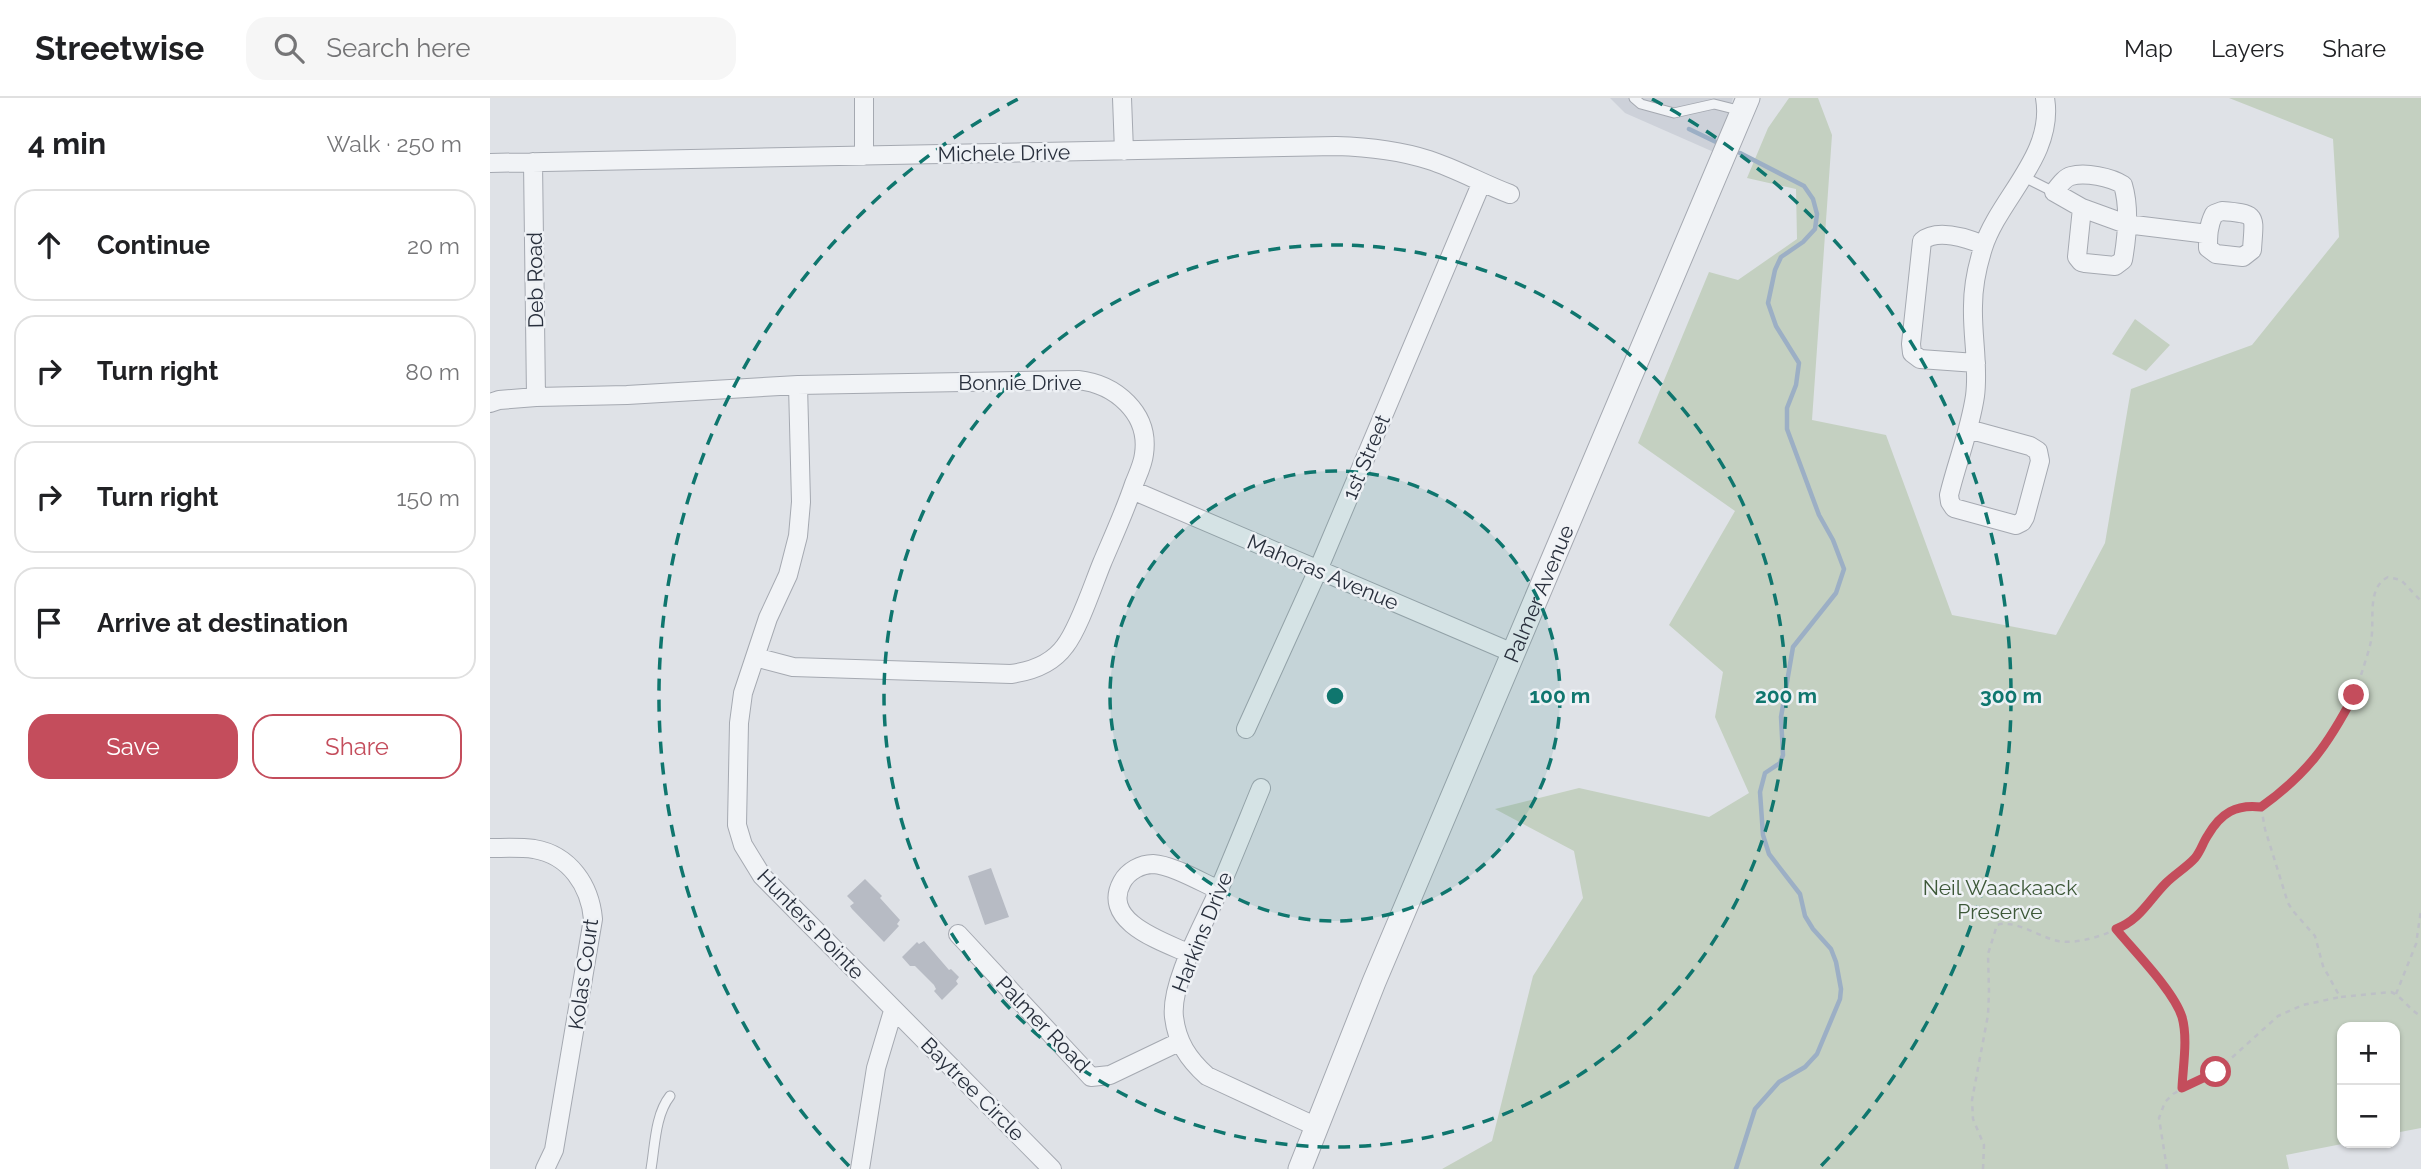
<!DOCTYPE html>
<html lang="en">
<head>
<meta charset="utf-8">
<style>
	:root { --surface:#fff; --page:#f6f6f6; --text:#202124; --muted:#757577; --line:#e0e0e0; --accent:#c44d5c }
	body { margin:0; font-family:Raleway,sans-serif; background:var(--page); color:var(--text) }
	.controls { position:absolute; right:21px; bottom:21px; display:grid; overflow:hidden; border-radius:14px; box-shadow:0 2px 5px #0004 }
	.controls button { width:63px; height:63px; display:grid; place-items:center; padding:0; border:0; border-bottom:2px solid var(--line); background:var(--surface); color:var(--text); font:35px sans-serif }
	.stop { position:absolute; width:21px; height:21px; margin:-16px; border:5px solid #c44d5c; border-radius:50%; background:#fff }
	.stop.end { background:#c44d5c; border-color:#fff; box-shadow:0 2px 7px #0008 }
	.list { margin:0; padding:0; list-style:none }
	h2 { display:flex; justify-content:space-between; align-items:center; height:91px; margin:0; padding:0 28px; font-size:30px }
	h2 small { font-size:23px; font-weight:400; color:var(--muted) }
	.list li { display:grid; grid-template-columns:46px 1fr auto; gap:21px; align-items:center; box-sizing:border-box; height:112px; margin:0 14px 14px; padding:0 14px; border:2px solid var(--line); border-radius:21px }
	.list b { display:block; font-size:26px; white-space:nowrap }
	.list em { font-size:23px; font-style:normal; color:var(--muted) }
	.actions { display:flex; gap:14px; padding:21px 28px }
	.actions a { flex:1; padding:16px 0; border:2px solid var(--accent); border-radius:21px; text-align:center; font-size:24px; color:var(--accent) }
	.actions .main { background:var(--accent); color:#fff }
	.icon { flex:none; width:38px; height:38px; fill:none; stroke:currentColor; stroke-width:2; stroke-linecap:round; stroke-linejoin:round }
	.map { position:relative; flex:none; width:1931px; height:1071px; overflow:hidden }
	header { display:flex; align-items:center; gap:42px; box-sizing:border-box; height:98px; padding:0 35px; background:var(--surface); border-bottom:2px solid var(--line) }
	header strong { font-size:33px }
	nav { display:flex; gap:38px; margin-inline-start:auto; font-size:24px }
	.search { width:490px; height:63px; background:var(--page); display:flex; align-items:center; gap:18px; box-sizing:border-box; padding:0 24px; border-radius:21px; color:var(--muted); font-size:26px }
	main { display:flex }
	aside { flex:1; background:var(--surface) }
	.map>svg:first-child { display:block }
</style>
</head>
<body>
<header>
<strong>Streetwise</strong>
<div class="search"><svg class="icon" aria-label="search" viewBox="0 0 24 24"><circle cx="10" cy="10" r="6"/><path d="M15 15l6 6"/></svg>Search here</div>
<nav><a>Map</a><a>Layers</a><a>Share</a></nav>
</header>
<main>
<aside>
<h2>4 min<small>Walk · 250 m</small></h2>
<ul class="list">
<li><svg class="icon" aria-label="ahead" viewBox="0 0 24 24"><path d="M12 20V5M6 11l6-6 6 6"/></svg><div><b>Continue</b></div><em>20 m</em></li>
<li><svg class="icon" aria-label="right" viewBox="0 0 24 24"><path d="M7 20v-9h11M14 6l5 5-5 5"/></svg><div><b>Turn right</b></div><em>80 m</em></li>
<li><svg class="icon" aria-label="right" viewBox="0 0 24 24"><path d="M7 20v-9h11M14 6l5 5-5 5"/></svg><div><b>Turn right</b></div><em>150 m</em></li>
<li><svg class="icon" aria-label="arrive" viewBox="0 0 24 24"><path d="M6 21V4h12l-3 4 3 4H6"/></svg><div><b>Arrive at destination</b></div></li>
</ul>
<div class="actions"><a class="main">Save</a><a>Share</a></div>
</aside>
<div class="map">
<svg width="1931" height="1071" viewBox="0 0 1931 1071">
	<rect width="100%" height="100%" fill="#dfe2e7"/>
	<path fill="#cdd1d9" d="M 1120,0 L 1243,0 L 1226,55 L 1135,15 Z"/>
	<path fill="#c4d0c1" d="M 1299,0 L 1328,0 L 1342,37 L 1322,322 L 1396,337 L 1462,517 L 1566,537 L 1615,445 L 1641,291 L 1762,247 L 1849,139 L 1843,41 L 1739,0 L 1931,0 L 1931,1030 L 1905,1035 L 1905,929 L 1852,929 L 1852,1045 L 1857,1045 L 1796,1057 L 1799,1071 L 952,1071 L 1002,1043 L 1043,878 L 1093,800 L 1084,753 L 1005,711 L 1089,690 L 1219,719 L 1259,695 L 1225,619 L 1233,574 L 1179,527 L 1245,413 L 1148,345 L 1219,174 L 1248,182 L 1307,141 L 1306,91 L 1257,80 L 1278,30 Z
		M 1645,221 L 1680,247 L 1656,273 L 1622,256 Z"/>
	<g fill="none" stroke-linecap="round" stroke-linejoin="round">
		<path stroke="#9cafc5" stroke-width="4.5" d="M 1199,31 L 1226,44
			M 1246,1071 L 1265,1011 L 1289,984 L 1315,969 L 1327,956 L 1350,901 L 1351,891 L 1346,864 L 1341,851 L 1323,831 L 1315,818 L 1310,796 L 1279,756 L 1273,737 L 1270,694 L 1275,675 L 1290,665 L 1293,657 L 1291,619 L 1303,549 L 1346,495 L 1354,471 L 1343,442 L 1329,417 L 1297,331 L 1297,310 L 1306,287 L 1309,265 L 1286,228 L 1278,205 L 1285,172 L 1291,159 L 1313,144 L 1325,131 L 1327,116 L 1323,101 L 1314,88 L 1250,55"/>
	</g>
	<path fill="#b7bbc4" d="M 501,770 L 519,819 L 495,827 L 478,778 Z
		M 375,781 L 392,798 L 390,800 L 410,822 L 407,826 L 409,828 L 394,844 L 362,811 L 360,808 L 364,805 L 357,798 Z
		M 434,843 L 459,872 L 461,871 L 469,879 L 466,883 L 468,886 L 452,902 L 444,893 L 446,891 L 444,887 L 425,868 L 420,868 L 412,859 L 427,844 L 429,846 Z"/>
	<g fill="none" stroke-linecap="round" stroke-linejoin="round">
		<defs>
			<path id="service" d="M 1144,0 L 1151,6 L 1184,15 L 1224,6 L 1252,13
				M 1532,78 L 1564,94
				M 161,1071 C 165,1048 165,1017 180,998"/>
			<path id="minor" d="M 632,0 L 634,53
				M 374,58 L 374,0
				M 43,64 L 46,299
				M 0,65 L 846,48 C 878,49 908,52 939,62 C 967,71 993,86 1020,96
				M 1592,110 L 1587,159 L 1591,164 L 1595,165 L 1625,168 L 1633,162 C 1637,139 1640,110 1633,87 C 1621,79 1595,74 1581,78 C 1574,80 1569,88 1564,94 L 1592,110 L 1636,126 L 1718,136
				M 1732,113 C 1769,116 1764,117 1762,152 L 1753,159 L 1726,156 L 1718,150 C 1718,138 1718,128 1724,116 Z
				M 1486,265 L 1430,261 L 1422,255 L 1421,246 L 1432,143 C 1447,130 1477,140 1494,147
				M 308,287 L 311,404 L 308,438 L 298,477 L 278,520 L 253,595 L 249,625 L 247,727 L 253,747 L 272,778 L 562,1071
				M 0,305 L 9,302 L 46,299 L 137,297 L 308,287 L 588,282 C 625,286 660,315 654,356 C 653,366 648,376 644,386 C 635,413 623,439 612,465 C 603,487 589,530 575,548 C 562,566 543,573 521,576 L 303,569 L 265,559
				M 1478,331 L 1540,348 L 1548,353 L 1550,363 L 1535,419 L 1532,424 L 1526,427 L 1464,410 L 1460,404 L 1459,397 C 1467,364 1480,332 1485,298 C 1489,268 1482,238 1483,208 C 1483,188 1487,169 1493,150 C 1509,100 1565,57 1555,0
				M 642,392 L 1023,555
				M 756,631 L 828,472 L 991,86
				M 771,690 C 757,724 743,759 728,794 C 714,826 680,885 684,919 C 687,944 698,961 717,978 L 827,1029
				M 0,750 C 14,750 30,749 44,751 C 80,757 100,788 103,821 L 64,1052 L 55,1071
				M 468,836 L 601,979 L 620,977 L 689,944
				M 700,856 C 674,844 610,824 632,784 C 638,773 651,766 663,766 C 682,767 711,784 729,792
				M 370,1071 L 386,970 L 403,913"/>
			<g id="tertiary">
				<path id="s1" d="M 810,1071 L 884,884 L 1258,0"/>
			</g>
		</defs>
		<use href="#service" stroke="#a5a9b1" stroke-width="11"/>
		<use href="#minor" stroke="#a5a9b1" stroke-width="20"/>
		<use href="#tertiary" stroke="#a5a9b1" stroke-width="25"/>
		<path stroke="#bdc0c6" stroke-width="2.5" stroke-dasharray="5 5" stroke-linecap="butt" d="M 1771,709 L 1775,731 L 1798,805 L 1803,813 L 1825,838 L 1833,868 L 1850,899 L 1901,894 C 1913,899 1919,912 1931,918
			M 1626,831 C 1644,853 1684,893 1692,919 C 1698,940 1693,968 1692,990
			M 1906,896 L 1926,846 L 1931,812
			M 1493,1071 L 1494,1047 L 1483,1021 L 1482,1002 L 1498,917 L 1499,894 L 1498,856 L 1507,827 C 1525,821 1549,839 1568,843 C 1589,847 1617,836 1636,827 C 1653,819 1663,798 1676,785 C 1685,776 1697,769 1705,760 C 1711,753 1713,744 1718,737 C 1731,715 1746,706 1771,709 C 1818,675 1854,630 1872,574 C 1875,564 1879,553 1881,543 C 1885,523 1876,490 1898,479 L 1911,482 L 1931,503
			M 1677,1071 L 1669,1020 L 1675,1004 L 1683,996 L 1726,974 L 1788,918 L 1813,907 L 1850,899"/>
		<use href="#service" stroke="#f1f3f6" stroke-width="9"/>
		<use href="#minor" stroke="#f1f3f6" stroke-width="18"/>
		<use href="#tertiary" stroke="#f1f3f6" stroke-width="23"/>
	</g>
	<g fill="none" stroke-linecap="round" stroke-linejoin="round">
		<path stroke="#c44d5c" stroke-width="9" d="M 1726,974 L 1692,990 C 1693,968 1698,940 1692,919 C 1684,893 1644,853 1626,831 C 1650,822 1659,802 1676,785 C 1685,776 1697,769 1705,760 C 1711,753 1713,744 1718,737 C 1731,715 1746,706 1771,709 C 1817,676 1838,647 1864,597"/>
	</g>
	<circle cx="845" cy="598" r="225" fill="#0f766e" fill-opacity=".12"/>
	<g fill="none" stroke="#0f766e" stroke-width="3.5" stroke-dasharray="12 9">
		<circle cx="845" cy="598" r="225"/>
		<circle cx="845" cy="598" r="451"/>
		<path d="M359 1068A676 676 0 0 1 528 1M1162 1A676 676 0 0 1 1331 1068"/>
	</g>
	<g text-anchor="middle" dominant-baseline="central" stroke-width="5" stroke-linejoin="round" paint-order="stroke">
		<g font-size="21" fill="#29303d" stroke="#eef1f5">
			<text transform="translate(514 55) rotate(-1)">Michele Drive</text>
			<text transform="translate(45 182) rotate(-91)">Deb Road</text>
			<text x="530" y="284">Bonnie Drive</text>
			<text transform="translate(876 359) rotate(-67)">1st Street</text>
			<text transform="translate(833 474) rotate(23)">Mahoras Avenue</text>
			<text stroke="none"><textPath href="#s1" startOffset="623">Palmer Avenue</textPath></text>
			<text transform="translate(321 826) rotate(46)">Hunters Pointe</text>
			<text transform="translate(712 834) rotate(-68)">Harkins Drive</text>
			<text transform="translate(93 876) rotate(-82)">Kolas Court</text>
			<text transform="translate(553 926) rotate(46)">Palmer Road</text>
			<text transform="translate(483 991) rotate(45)">Baytree Circle</text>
		</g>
		<g font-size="21" fill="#3d5838" stroke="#eef1f5">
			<text x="1510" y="789">Neil Waackaack<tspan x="1510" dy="24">Preserve</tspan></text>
		</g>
	</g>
	<circle cx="845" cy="598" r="10" fill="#0f766e" stroke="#eef1f5" stroke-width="3.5"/>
	<g font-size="21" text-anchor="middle" font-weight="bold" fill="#0f766e" stroke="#eef1f5" stroke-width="5" stroke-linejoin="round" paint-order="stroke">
		<text x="1070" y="605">100 m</text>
		<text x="1296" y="605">200 m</text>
		<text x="1521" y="605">300 m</text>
	</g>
</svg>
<div class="controls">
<button>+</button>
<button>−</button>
</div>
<div class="stop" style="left:1726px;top:974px"></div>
<div class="stop end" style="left:1864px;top:597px"></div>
</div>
</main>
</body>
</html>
